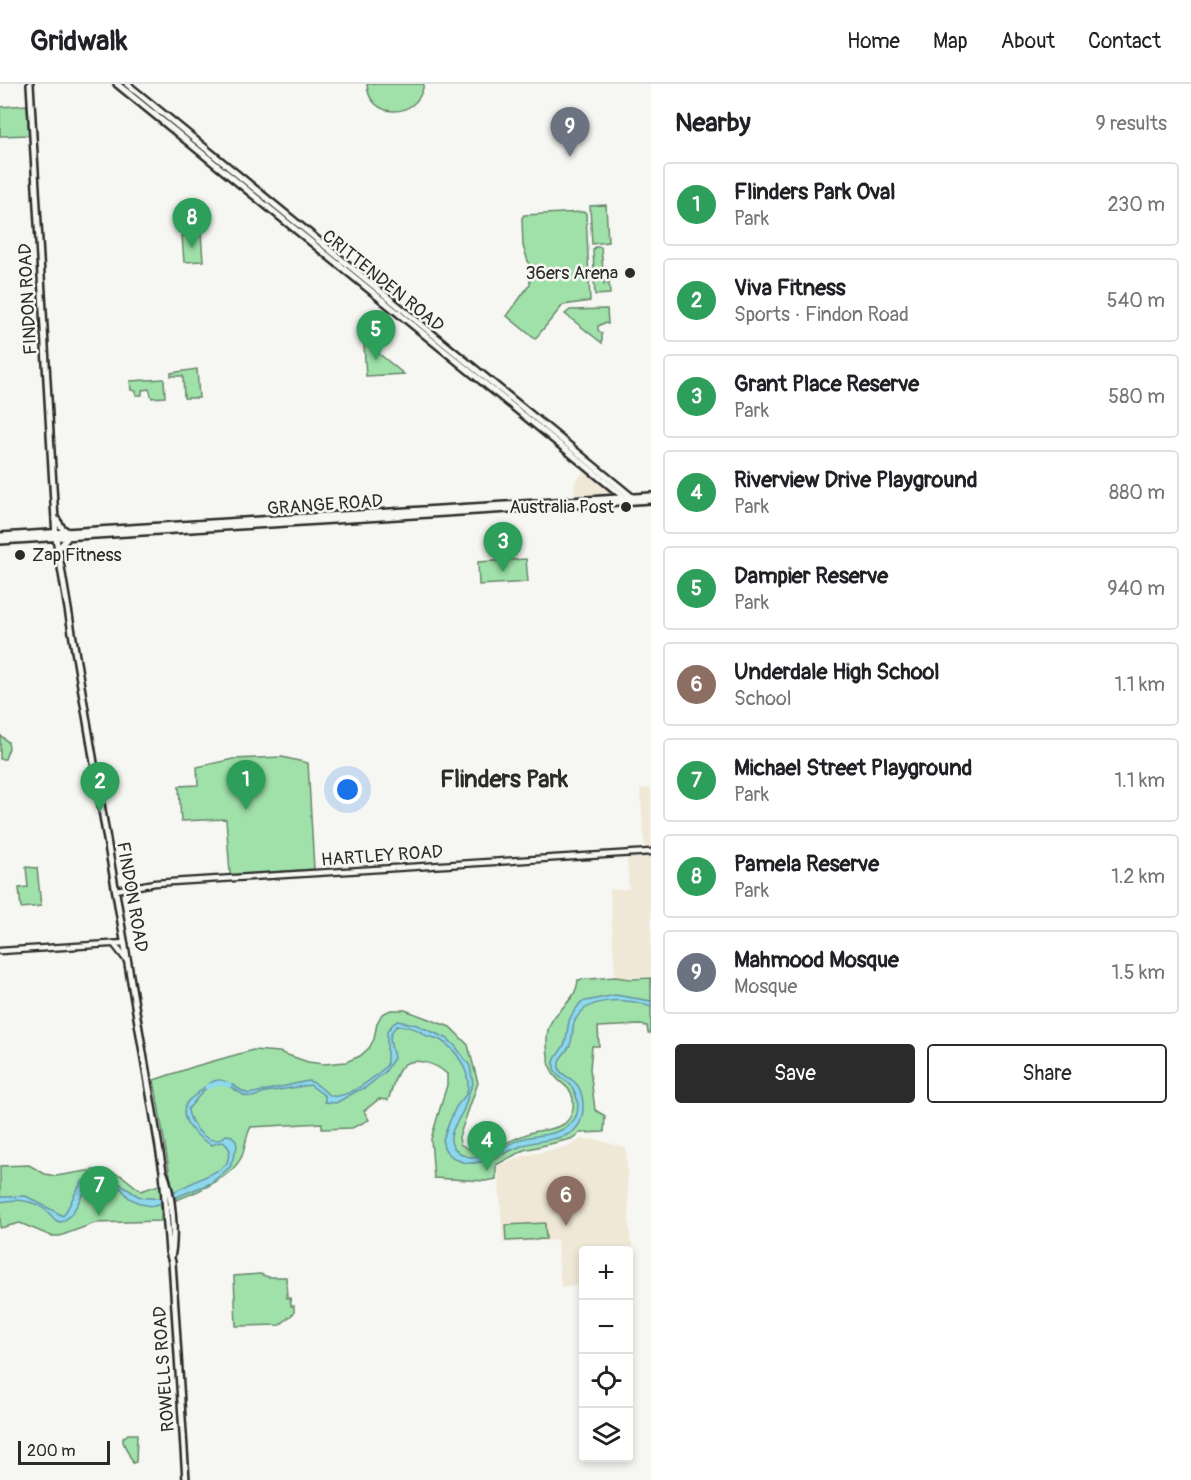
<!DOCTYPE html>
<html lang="en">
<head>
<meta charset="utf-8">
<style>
	:root { --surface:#fff; --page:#f2f2f2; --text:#202124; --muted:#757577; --line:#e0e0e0; --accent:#2b2b2b }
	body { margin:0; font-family:Pangolin,sans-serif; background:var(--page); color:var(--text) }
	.controls { position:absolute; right:18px; bottom:18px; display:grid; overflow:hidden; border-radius:6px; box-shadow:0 3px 9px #0003 }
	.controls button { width:54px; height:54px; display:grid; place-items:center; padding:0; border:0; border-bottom:2px solid var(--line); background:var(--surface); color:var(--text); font:30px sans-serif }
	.scale { position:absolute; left:18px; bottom:15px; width:92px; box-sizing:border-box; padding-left:6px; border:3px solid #2b2b2b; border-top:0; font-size:16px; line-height:21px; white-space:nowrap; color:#2b2b2b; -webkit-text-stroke:4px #f6f6f2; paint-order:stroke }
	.you { position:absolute; left:348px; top:706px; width:21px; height:21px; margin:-15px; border:4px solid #fff; border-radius:50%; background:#1a73e8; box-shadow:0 0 0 9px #1a73e833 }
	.badge { display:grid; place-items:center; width:39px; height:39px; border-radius:50%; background:var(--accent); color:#fff; font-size:20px; font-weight:700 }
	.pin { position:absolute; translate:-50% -50px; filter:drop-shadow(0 2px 3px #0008) }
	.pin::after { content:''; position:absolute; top:32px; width:21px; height:18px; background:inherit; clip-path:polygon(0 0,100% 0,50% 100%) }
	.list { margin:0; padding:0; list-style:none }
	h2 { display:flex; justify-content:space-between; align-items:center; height:78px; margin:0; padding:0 24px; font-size:26px }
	h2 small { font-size:20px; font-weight:400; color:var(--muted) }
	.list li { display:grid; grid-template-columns:39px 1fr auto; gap:18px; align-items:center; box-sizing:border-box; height:84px; margin:0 12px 12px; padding:0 12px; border:2px solid var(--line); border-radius:6px }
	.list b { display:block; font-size:22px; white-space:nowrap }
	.list p { margin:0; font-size:20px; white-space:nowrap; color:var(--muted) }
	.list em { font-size:20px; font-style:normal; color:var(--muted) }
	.actions { display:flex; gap:12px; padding:18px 24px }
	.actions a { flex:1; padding:14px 0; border:2px solid var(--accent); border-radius:6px; text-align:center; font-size:21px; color:var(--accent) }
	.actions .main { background:var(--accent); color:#fff }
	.icon { flex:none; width:33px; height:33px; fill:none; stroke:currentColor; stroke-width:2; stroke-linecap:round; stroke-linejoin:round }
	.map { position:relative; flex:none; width:651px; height:1396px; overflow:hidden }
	header { display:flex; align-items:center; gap:36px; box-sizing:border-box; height:84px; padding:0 30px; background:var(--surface); border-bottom:2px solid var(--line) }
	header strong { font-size:28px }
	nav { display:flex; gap:33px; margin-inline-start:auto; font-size:21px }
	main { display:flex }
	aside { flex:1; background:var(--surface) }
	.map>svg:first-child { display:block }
</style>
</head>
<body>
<header>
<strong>Gridwalk</strong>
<nav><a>Home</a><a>Map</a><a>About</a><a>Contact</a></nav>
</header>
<main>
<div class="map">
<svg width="651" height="1396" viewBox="0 0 651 1396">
	<rect width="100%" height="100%" fill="#f6f6f2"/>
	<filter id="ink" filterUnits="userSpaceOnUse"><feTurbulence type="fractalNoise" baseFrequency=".0167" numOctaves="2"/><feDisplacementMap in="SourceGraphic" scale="12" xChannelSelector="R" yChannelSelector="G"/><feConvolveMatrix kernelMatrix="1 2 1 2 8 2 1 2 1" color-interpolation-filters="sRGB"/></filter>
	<g filter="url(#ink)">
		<path fill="#f0e8d6" d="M 586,385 L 615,408 L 614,411 L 575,413 L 574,399 Z
			M 651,704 L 651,763 L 645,764 L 640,705 Z
			M 651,772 L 651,892 L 615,894 L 610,806 L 629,805 L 627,774 Z
			M 581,1055 L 598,1056 L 626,1064 L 630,1156 L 633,1160 L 634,1177 L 629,1177 L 628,1166 L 584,1166 L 583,1201 L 561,1203 L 557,1156 L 503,1159 L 498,1082 L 523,1072 L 570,1062 Z"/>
		<path fill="#a0e1aa" stroke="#66866a" stroke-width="1.5" d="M 367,0 L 424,0 C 418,37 368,35 367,0 Z
			M 27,21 L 29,51 L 0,52 L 0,23 Z
			M 606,121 L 608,158 L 592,160 L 590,122 Z
			M 583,128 L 586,129 L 590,217 L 563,221 L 535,255 L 507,232 L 530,200 L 529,180 L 523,162 L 522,134 L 524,131 Z
			M 201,149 L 203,177 L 184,178 L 182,152 Z
			M 595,163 L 601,163 L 603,187 L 594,187 L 593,166 Z
			M 594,195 L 604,195 L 604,201 L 607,200 L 607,197 L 609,197 L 610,210 L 595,211 Z
			M 607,225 L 608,240 L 604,239 L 598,242 L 598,246 L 602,250 L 602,259 L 565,230 L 570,226 Z
			M 367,260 L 404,290 L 366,292 L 364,261 Z
			M 197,285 L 199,314 L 184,314 L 183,292 L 171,292 L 171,289 Z
			M 164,295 L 165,313 L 152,314 L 149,305 L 142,306 L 142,311 L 136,311 L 136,307 L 131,306 L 130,297 Z
			M 526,475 L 528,498 L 479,501 L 478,478 Z
			M 0,651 L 8,658 L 9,664 L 5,675 L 0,675 Z
			M 282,673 L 308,679 L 314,785 L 232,791 L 230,789 L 226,735 L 181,737 L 179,702 L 198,701 L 197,683 L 233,675 Z
			M 26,783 L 37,784 L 41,822 L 21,824 L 19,804 L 28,803 Z
			M 615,893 L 631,895 L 651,894 L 651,949 L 648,949 L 647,942 L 640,941 L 598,943 L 599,962 L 592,962 L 590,985 L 595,1026 L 605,1032 L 604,1048 L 580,1049 L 571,1055 L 524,1066 L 496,1081 L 496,1095 L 485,1097 L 434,1094 L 431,1055 L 447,1001 L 447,990 C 437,980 410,970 400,985 C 394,993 392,1007 388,1016 L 379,1015 L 364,1027 L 369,1036 L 352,1044 L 322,1045 L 322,1039 L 251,1043 C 245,1052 246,1064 241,1074 C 228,1098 185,1113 161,1122 L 161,1137 L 95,1139 L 60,1152 L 51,1152 L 20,1139 L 0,1144 L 0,1082 L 29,1081 L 45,1090 L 56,1092 L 93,1086 L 106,1086 L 122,1092 L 141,1107 L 171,1097 L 154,996 L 196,982 L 253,966 L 279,968 L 308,978 L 324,980 L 346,978 L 360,972 L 369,964 L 374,955 L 377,939 L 382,930 L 391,926 L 405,926 L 450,943 L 468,961 L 478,999 L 459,1053 L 460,1060 C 466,1064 473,1068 481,1067 C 499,1065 518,1051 537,1047 C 546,1046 556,1045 564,1040 C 569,1036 572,1031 573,1024 C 575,1003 564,1004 554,991 C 547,981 546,957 548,946 C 553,925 576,920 578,896 Z
			M 545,1139 L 546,1155 L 506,1157 L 505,1141 Z
			M 260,1190 L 268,1193 L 286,1193 L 287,1214 L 290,1214 L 291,1222 L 294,1222 L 294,1229 L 280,1241 L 236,1242 L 234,1192 Z
			M 128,1350 L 137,1350 L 136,1378 L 133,1379 L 123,1358 L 123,1354 Z"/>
		<path fill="#8dd8ed" stroke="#66939f" stroke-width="1.5" d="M 615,911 L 651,917 L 651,923 C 628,914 585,911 574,939 C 572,946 573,954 570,961 C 567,969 557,973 559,984 C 561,995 581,991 583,1019 C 585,1061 549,1052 524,1061 C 508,1067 486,1080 468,1079 C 458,1078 442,1069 443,1057 C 444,1050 453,1029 456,1023 C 459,1018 465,1014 467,1008 C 472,990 457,965 440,956 C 436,953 431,954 427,952 C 420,949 425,950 419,947 C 413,943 404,942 397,942 C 385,952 392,961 394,974 L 385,988 L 365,1004 L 357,1007 L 336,1019 L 325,1018 L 325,1012 L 310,1001 L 266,1008 L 253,1013 L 245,1012 L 231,1003 L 217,999 L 204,1006 L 188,1025 C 189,1041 210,1067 226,1051 L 232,1052 L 236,1057 L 237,1063 L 230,1083 L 211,1099 L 162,1119 L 151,1122 L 141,1120 L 129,1114 L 121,1104 L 104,1098 L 93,1098 C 79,1108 78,1131 61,1138 C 55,1137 54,1135 50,1130 C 36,1116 18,1114 0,1118 L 0,1113 L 3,1113 L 26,1112 L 63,1132 C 71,1121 74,1108 83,1097 L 92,1093 L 105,1094 L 115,1097 L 138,1112 L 146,1114 L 161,1114 L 221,1085 L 227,1079 L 230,1066 L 225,1059 L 220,1058 L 212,1061 C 198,1054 175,1035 188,1017 C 191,1014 196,1011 199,1008 C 204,1003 212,996 219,996 C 231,997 239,1007 249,1010 L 308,997 C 320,998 324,1011 333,1012 C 349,1014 377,992 387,981 L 387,947 L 394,939 L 398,937 L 417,941 L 448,955 L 456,963 L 470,982 L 473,1000 C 468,1007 467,1020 462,1029 C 456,1040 444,1055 456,1066 C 474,1084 500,1063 519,1056 C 538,1049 558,1054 573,1037 C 582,1026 577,1008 569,999 C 565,995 557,993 555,987 C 550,975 561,969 565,959 C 568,952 567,944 569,937 C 571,930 577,924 581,918 Z"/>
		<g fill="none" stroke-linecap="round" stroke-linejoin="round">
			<path stroke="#8dd8ed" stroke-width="5" d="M 207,1003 L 219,999 L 229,1001"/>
			<defs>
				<path id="tertiary" d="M 116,806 L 155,799 L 651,768
					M 114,860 L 128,878
					M 0,867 L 125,859"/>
				<path id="secondary" d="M 30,0 L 56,454 L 163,1087 C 172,1106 176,1152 171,1173
					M 117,0 L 630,418
					M 127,0 L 632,413
					M 57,436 L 62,444 L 68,448
					M 0,452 L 651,412
					M 0,457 L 651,416
					M 61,462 L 68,453
					M 163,1088 L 169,1168 L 172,1178 L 186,1396"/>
			</defs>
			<use href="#tertiary" stroke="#2b2b2b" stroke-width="9"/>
			<use href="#secondary" stroke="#2b2b2b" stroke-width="10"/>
			<use href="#tertiary" stroke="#f6f6f2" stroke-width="4.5"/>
			<use href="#secondary" stroke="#f6f6f2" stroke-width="5"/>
		</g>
	</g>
	<g fill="#2b2b2b" stroke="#f6f6f2" stroke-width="2">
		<circle cx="630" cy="189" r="6"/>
		<circle cx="626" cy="423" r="6"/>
		<circle cx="20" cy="471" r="6"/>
	</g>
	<g text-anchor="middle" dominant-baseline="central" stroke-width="5" stroke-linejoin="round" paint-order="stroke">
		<g font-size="18" fill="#2b2b2b" stroke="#f6f6f2" text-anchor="end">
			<text x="618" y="189">36ers Arena</text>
			<text x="614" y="423">Australia Post</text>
			<text x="32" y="471" text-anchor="start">Zap Fitness</text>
		</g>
		<g font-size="18" fill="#2b2b2b" stroke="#f6f6f2">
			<text transform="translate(383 197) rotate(39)">CRITTENDEN ROAD</text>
			<text transform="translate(28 215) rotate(-93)">FINDON ROAD</text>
			<text transform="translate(325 421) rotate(-4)">GRANGE ROAD</text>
			<text transform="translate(382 772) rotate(-4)">HARTLEY ROAD</text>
			<text transform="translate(132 813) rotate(80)">FINDON ROAD</text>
			<text transform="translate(164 1285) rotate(-94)">ROWELLS ROAD</text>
		</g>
		<g font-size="24" font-weight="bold" fill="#2b2b2b" stroke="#f6f6f2">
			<text x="504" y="695">Flinders Park</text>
		</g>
	</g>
</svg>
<div class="controls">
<button>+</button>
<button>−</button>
<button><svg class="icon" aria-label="locate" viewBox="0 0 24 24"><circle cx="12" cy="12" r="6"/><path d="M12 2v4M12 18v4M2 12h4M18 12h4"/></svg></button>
<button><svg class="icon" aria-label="layers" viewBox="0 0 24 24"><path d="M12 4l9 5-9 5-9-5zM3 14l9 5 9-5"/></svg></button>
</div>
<div class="scale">200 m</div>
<div class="you"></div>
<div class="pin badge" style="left:246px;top:726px;background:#2e9e5b">1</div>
<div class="pin badge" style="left:100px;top:728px;background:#2e9e5b">2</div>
<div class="pin badge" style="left:503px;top:488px;background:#2e9e5b">3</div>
<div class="pin badge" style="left:487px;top:1087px;background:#2e9e5b">4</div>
<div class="pin badge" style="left:376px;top:276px;background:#2e9e5b">5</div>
<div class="pin badge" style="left:566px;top:1142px;background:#8d6e63">6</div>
<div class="pin badge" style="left:99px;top:1132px;background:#2e9e5b">7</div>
<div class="pin badge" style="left:192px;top:164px;background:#2e9e5b">8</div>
<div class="pin badge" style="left:570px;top:73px;background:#6b7280">9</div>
</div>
<aside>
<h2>Nearby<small>9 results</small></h2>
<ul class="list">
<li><span class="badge" style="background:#2e9e5b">1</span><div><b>Flinders Park Oval</b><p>Park</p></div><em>230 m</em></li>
<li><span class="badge" style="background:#2e9e5b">2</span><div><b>Viva Fitness</b><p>Sports · Findon Road</p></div><em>540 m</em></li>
<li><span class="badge" style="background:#2e9e5b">3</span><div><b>Grant Place Reserve</b><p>Park</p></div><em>580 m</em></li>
<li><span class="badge" style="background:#2e9e5b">4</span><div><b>Riverview Drive Playground</b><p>Park</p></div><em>880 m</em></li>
<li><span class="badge" style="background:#2e9e5b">5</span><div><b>Dampier Reserve</b><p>Park</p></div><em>940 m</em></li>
<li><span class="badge" style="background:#8d6e63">6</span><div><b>Underdale High School</b><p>School</p></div><em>1.1 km</em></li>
<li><span class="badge" style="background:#2e9e5b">7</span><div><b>Michael Street Playground</b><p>Park</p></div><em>1.1 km</em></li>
<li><span class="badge" style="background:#2e9e5b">8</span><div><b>Pamela Reserve</b><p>Park</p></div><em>1.2 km</em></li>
<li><span class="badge" style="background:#6b7280">9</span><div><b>Mahmood Mosque</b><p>Mosque</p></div><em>1.5 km</em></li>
</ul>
<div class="actions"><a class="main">Save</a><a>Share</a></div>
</aside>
</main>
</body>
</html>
